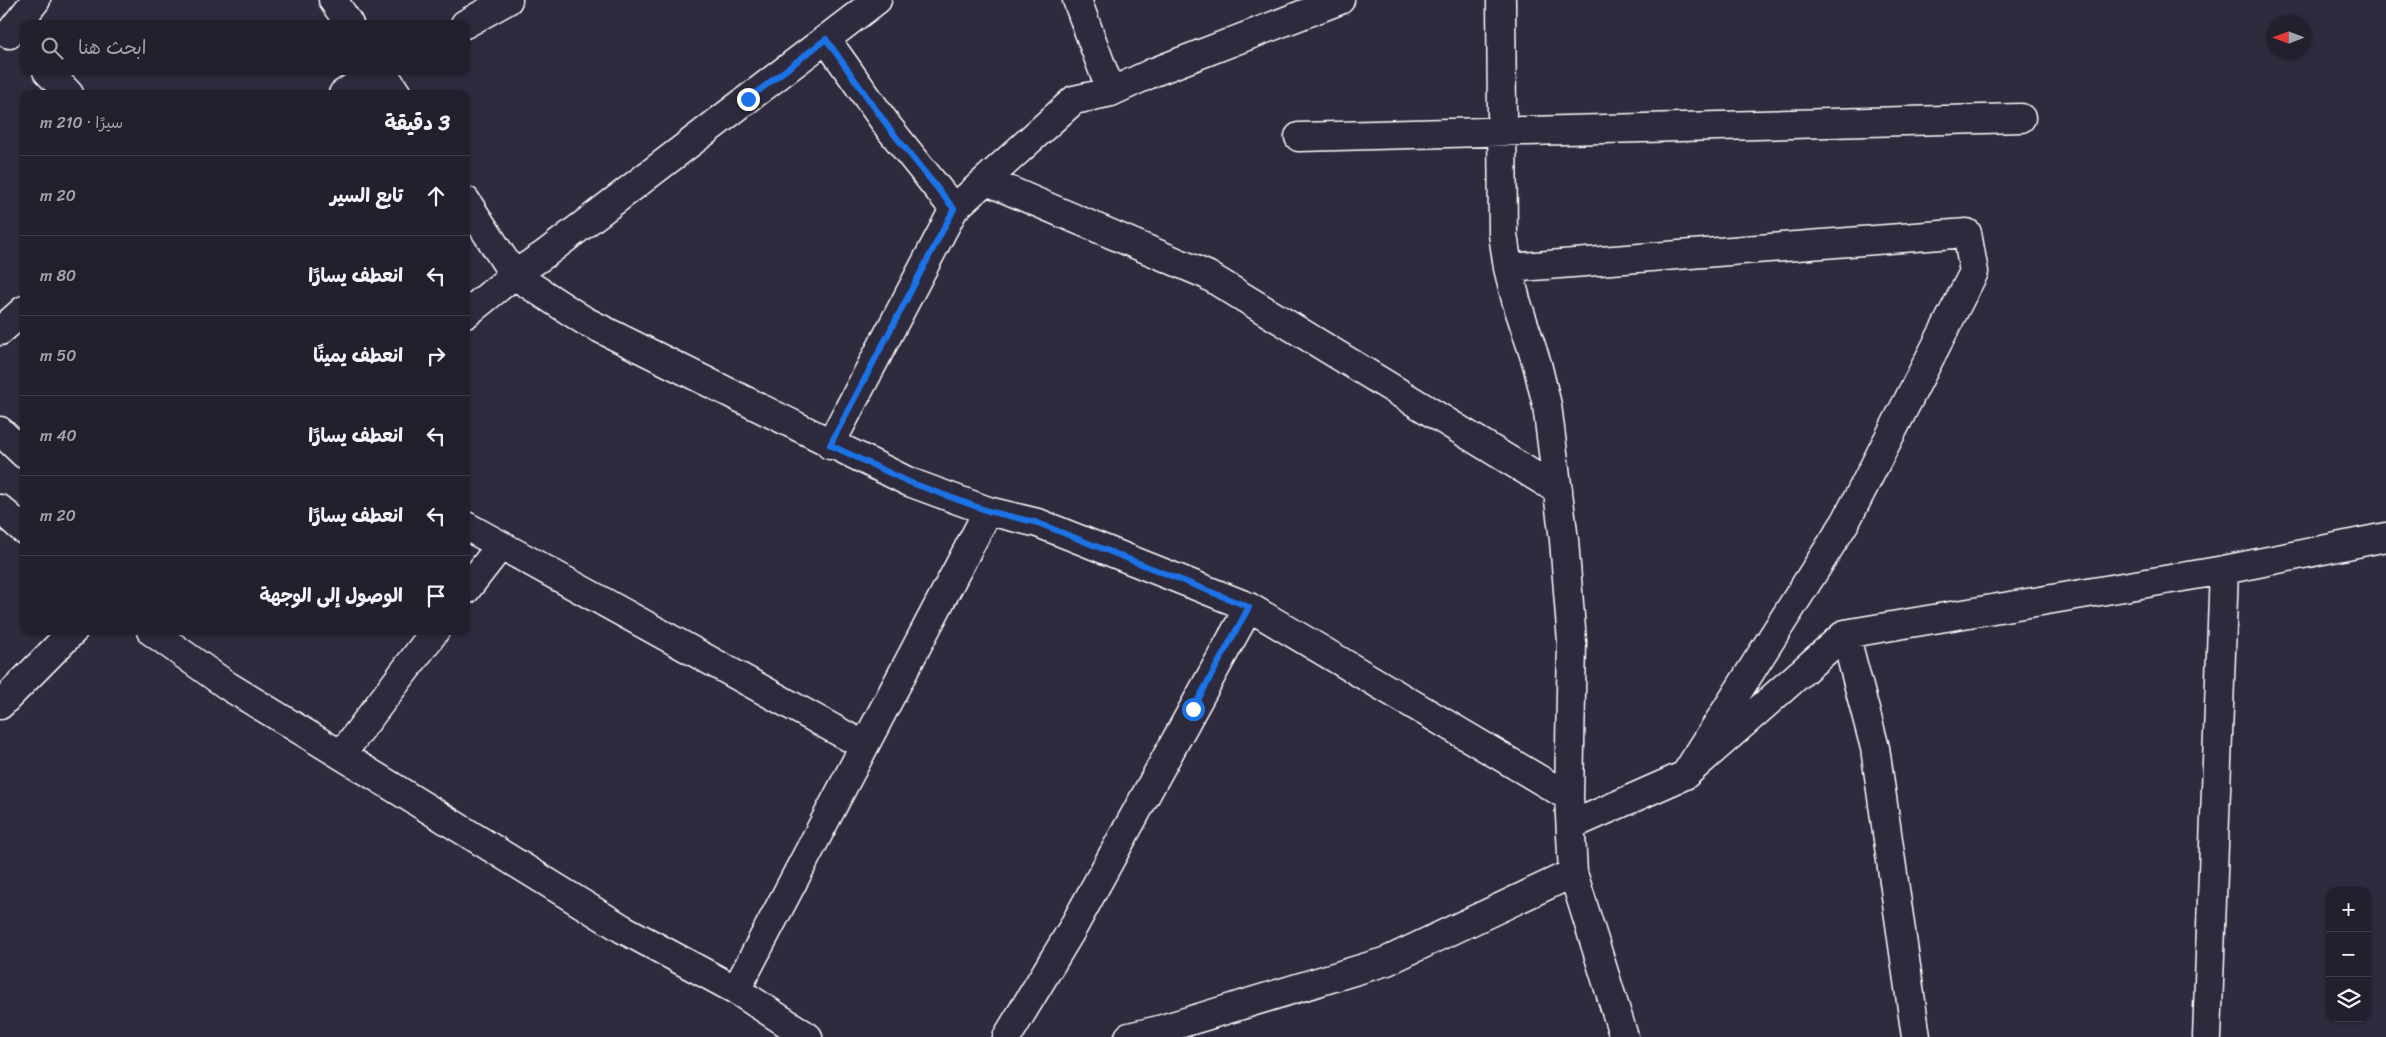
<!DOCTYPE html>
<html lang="ar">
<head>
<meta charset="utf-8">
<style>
	:root { --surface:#23202e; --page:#2b2836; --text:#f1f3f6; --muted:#a3a3aa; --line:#403e4a }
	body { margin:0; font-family:Sriracha,"Playpen Sans Arabic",sans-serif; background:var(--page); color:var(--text); direction:rtl }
	.controls { position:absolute; right:15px; bottom:15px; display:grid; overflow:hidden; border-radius:10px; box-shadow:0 1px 4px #0004 }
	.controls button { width:45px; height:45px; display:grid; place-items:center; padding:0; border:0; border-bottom:1px solid var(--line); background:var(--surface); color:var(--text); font:25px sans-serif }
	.compass { position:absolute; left:2266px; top:15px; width:45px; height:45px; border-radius:50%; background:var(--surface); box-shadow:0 1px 4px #0004; rotate:270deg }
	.stop { position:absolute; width:15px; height:15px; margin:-11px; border:4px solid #1a73e8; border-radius:50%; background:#fff }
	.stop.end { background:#1a73e8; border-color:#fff; box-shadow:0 1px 5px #0008 }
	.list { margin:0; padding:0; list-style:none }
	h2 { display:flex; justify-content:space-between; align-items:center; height:65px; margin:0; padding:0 20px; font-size:21px }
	h2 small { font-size:16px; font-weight:400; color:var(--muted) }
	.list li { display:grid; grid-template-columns:32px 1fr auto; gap:15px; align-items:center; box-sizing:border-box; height:80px; padding:0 20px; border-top:1px solid var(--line) }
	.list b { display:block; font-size:19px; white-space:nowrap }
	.list em { font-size:16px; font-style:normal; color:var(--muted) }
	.icon { flex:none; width:28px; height:28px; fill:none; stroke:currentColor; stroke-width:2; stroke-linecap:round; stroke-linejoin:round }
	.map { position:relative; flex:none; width:2386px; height:1037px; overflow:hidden; direction:ltr }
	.search { position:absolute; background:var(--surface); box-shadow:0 1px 4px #0004; left:20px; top:20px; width:450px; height:55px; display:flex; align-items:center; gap:12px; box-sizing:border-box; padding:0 18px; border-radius:10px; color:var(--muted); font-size:19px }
	.panel { position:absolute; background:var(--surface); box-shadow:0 1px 4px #0004; left:20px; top:90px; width:450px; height:545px; border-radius:10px; direction:rtl }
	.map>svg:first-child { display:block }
</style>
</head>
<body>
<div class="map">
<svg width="2386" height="1037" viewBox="0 0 2386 1037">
	<rect width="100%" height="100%" fill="#2f2a3d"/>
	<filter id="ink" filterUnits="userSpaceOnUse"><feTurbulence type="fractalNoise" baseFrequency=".02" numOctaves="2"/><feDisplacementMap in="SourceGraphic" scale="10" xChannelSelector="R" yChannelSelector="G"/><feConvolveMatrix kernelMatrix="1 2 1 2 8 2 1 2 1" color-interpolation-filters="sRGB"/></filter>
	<g filter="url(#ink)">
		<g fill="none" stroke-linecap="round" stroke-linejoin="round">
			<defs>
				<path id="street" d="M 333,0 L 349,24
					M 1077,0 L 1111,92
					M 1501,0 L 1503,234 L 1508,268 L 1516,300 L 1537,364 L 1547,405 L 1564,540 L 1572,642 L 1569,797 L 1573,873 L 1624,1037
					M 465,24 L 508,0
					M 9,34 L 36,0
					M 826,39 L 889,128 L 954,209
					M 47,71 L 69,94
					M 382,71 L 397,94
					M 343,94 L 378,71
					M 1299,137 L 2021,118
					M 987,181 L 1207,275 L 1558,490
					M 466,201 L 514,275 L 585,321 L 909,482 L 988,511 L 1038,523 L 1249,607 L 1569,797
					M 1508,268 L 1967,233 L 1974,272 L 1846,521 L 1685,775
					M 466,314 L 514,275 L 545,254 L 877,0
					M 0,331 L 24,310
					M 0,431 L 24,454
					M 830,445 L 954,209 L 1074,100 L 1111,92 L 1154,72 L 1340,0
					M 0,509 L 24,530
					M 466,526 L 863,745
					M 466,590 L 501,545
					M 151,631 L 228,686 L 341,755 L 623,929 L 736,990 L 808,1037
					M 1845,634 L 1875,748 L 1916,1037
					M 0,705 L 73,631
					M 341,755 L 435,631
					M 1572,825 L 1685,775 L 1845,634 L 2224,570 L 2386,537
					M 736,990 L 988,511
					M 1007,1037 L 1071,931 L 1249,607
					M 1129,1037 L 1159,1030 L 1387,961 L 1573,873
					M 2207,1037 L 2224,570"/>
			</defs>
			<use href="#street" stroke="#fff" stroke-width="31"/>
			<use href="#street" stroke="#2f2a3d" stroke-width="28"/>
		</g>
	</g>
	<g fill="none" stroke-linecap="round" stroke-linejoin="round" filter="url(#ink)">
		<path stroke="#1a73e8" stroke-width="6" d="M 748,99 L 826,39 L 889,128 L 954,209 L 830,445 L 909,482 L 988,511 L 1038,523 L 1249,607 L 1193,709"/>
	</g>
</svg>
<div class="controls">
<button>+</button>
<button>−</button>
<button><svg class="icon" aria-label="layers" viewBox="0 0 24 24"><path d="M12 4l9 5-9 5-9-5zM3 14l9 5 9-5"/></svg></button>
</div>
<svg class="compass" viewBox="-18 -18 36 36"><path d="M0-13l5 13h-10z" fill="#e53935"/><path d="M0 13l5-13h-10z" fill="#a3a3aa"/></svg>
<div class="stop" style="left:1193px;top:709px"></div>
<div class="stop end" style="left:748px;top:99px"></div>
<div class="search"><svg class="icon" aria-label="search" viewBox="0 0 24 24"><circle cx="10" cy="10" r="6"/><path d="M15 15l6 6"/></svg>ابحث هنا</div>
<section class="panel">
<h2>3 دقيقة<small>سيرًا · 210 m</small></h2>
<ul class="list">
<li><svg class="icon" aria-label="ahead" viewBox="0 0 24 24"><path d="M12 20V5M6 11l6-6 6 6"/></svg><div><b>تابع السير</b></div><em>20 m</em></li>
<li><svg class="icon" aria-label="left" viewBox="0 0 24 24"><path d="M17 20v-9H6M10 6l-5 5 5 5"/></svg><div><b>انعطف يسارًا</b></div><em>80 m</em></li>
<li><svg class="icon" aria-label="right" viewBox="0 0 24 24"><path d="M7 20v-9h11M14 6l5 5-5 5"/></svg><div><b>انعطف يمينًا</b></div><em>50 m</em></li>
<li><svg class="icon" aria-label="left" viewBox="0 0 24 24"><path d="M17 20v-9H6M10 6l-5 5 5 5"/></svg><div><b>انعطف يسارًا</b></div><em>40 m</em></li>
<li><svg class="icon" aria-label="left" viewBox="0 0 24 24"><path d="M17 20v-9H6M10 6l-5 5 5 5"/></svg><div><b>انعطف يسارًا</b></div><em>20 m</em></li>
<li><svg class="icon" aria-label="arrive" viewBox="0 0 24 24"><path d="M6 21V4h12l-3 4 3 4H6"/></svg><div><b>الوصول إلى الوجهة</b></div></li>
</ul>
</section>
</div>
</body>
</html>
